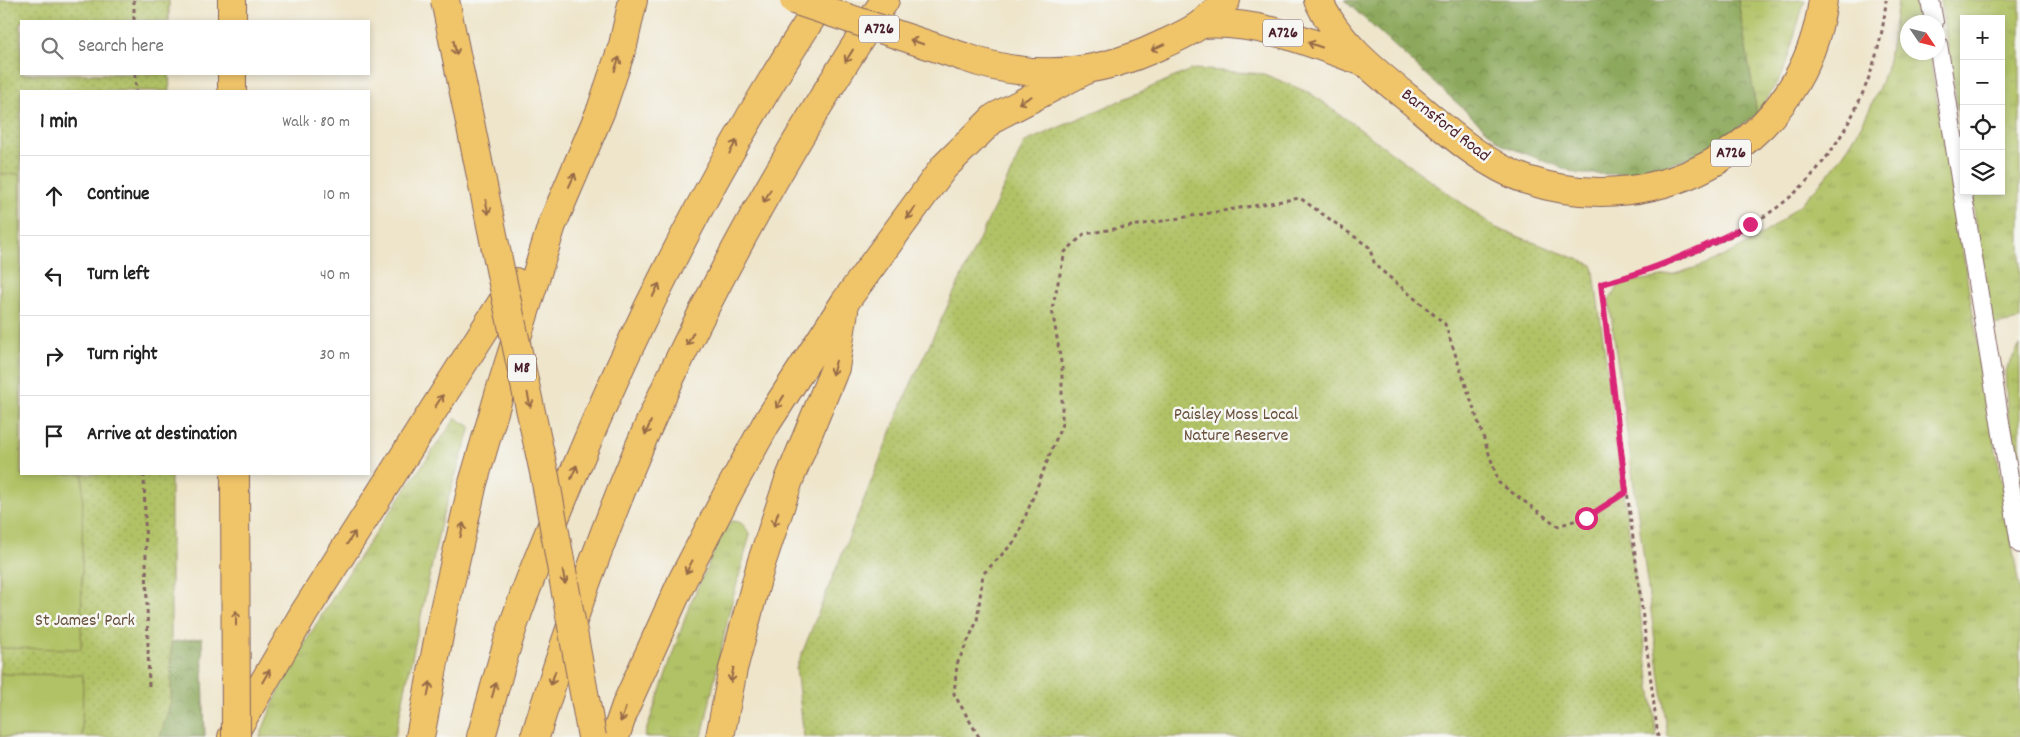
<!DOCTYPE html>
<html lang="en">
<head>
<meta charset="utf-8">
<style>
	:root { --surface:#fff; --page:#f2f2f2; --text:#222; --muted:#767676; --line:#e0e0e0 }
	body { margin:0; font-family:Dekko,sans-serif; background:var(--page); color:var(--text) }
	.controls { position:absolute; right:15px; top:15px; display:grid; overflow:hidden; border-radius:0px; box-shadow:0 2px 8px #0003 }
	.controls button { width:45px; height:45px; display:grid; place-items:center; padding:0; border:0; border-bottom:1px solid var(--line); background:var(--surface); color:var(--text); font:25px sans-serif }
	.compass { position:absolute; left:1900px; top:15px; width:45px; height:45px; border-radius:50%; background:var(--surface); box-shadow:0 2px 8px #0003; rotate:125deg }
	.stop { position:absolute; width:15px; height:15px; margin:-11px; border:4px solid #db2777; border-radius:50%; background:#fff }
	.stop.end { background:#db2777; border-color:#fff; box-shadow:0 1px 5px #0008 }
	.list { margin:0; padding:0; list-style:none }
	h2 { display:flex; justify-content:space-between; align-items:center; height:65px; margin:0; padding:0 20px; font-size:21px }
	h2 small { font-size:16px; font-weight:400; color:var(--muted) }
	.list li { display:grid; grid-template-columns:32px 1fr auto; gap:15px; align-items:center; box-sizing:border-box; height:80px; padding:0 20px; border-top:1px solid var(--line) }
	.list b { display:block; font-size:19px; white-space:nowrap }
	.list em { font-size:16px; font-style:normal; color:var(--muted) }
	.icon { flex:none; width:28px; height:28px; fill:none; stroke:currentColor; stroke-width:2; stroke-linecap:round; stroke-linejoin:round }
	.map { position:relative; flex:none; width:2020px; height:737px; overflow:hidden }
	.search { position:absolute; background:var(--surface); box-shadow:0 2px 8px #0003; left:20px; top:20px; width:350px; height:55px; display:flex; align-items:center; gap:12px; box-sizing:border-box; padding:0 18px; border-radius:0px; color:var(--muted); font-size:19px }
	.panel { position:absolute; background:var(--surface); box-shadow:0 2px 8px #0003; left:20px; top:90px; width:350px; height:385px; border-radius:0px }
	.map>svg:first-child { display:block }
</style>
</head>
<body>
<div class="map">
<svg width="2020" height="737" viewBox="0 0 2020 737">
	<defs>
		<pattern id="grass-tufts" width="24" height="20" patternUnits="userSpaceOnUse" patternTransform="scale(1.25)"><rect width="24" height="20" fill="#b1c266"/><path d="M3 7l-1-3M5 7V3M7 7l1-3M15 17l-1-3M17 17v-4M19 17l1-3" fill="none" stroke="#9aa659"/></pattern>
		<pattern id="forest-crowns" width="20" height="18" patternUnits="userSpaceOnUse" patternTransform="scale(1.25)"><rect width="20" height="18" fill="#8ca85b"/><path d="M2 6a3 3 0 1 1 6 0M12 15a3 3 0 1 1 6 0" fill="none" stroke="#74884b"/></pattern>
		<pattern id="park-dots" width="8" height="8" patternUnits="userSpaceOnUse" patternTransform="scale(1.25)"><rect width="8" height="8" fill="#b1c266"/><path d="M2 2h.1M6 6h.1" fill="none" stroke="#9aa659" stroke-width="1.8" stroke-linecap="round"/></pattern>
	</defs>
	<rect width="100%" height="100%" fill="#f6f6f2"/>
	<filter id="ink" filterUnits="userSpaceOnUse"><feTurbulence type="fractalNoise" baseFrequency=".02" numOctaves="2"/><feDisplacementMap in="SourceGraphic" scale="10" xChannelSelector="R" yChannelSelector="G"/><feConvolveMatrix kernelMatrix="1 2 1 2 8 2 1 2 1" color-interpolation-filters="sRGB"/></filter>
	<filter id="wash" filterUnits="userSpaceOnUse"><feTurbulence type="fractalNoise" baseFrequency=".0096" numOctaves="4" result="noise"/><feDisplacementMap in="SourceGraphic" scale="20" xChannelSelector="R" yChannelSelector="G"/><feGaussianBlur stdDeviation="1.12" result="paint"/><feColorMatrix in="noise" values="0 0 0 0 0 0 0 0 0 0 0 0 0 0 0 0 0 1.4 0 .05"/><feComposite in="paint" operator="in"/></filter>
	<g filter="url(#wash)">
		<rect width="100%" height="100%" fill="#eee5cb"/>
		<path fill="url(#grass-tufts)" stroke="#7e7048" d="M 1738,0 L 1805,0 L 1783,73 L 1757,114 Z
			M 1898,0 L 1920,0 L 1924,22 L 1908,22 L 1908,52 L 1929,53 L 2020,592 L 2020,737 L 1668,737 L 1609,300 L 1621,283 C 1638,280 1657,279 1674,274 C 1771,249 1846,175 1881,82 C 1891,56 1894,28 1898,0 Z
			M 1940,0 L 2020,0 L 2020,320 L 1993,325 L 1971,191 L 2001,191 L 2001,19 L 1964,19 L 1964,146 Z
			M 2020,345 L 2020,491 L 2007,408 L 2005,370 Z
			M 456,418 L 471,427 L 442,518 L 395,737 L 260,737 C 279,682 311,632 342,583 C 379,527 417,472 456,418 Z
			M 732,521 C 742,521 745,526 750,535 L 730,609 L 702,737 L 644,737 L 690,604 L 725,528 Z"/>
		<path fill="url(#forest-crowns)" stroke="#6b6443" d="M 1344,0 L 1738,0 L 1757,114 L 1702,153 L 1645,174 L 1578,174 L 1503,145 Z
			M 202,638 L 205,737 L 160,737 L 171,701 L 171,642 Z"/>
		<path fill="url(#park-dots)" stroke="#7e7048" d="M 0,0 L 169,0 L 169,21 L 21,21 L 21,74 L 169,74 L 170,91 L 21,91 L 21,474 L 171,474 L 171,701 L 160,737 L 0,737 Z
			M 1193,69 L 1264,74 L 1310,93 L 1496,228 L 1593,265 L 1657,737 L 804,737 L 796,668 L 908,390 L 1025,142 Z"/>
		<path fill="#b1c266" stroke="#7e7048" d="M 0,174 L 21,174 L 21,474 L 83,474 L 81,649 L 0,648 Z
			M 0,674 L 83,675 L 82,737 L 0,737 Z"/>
	</g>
	<g filter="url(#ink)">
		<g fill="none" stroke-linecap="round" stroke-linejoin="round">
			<defs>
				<path id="lane" d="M 1930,0 L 1934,22
					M 1938,44 L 2020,544"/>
				<path id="primary" d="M 1318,0 C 1337,42 1374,71 1409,99 C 1445,129 1482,164 1527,180 C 1660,224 1805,142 1823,0
					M 1201,24 C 1258,20 1309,42 1361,61"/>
				<path id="highway" d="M 232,0 L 232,21
					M 964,57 C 1030,81 1097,76 1161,45 C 1174,39 1189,33 1201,24 C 1210,17 1218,8 1226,0
					M 232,74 L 232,91
					M 232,737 L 304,613 L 515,282
					M 420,737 L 443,614 L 473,483 L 501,388 L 552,225 L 601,110 L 623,45 L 633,0
					M 481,737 C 490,706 498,674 508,642 C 525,588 548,535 570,482 C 639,314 723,152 823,0
					M 535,737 C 572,617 614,497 668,383 C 730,251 805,122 885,0
					M 615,737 L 626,705 L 683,579 L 730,489 L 766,424 L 845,302 L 944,167 L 995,117 L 1084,71
					M 720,737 L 733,669 L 761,564 L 789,480 L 835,368 L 844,311"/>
			</defs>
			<use href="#lane" stroke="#836463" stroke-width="20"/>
			<use href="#primary" stroke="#836463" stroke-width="30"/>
			<use href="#highway" stroke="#836463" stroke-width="30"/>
			<path stroke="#836463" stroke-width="3" stroke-dasharray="4 4" stroke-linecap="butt" d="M 134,0 L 134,21
				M 135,74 L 136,91
				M 144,474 L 149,689
				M 979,737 L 954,694 L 957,664 L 977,621 L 983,574 L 1016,540 L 1062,424 L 1062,368 L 1052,309 L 1065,252 L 1084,234 L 1300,198 L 1369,247 L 1375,265 L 1445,324 L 1499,483 L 1558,526 L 1586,517 L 1626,492
				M 1658,737 L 1601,284 C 1661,269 1724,245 1775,209 C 1837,165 1881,75 1886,0"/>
			<use href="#lane" stroke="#fff" stroke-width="18"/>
			<use href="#primary" stroke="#f0c469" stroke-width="28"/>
			<use href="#highway" stroke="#f0c469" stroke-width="28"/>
			<defs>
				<path id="highway-bridge" d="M 445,0 L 501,274 L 545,477 L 592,737
					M 794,0 L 964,57
					M 235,474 L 236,737"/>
			</defs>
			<use href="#highway-bridge" stroke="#836463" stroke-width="30" stroke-linecap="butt"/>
			<use href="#highway-bridge" stroke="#f0c469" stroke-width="28"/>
		</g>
		<defs><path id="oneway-shaft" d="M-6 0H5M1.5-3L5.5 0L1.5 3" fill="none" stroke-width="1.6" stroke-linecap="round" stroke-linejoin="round" transform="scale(1.25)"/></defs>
		<g stroke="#956947">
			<use href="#oneway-shaft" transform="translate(917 42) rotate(-161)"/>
			<use href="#oneway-shaft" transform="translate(1315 45) rotate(-161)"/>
			<use href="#oneway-shaft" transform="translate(1158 47) rotate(155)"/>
			<use href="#oneway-shaft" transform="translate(455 48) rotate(79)"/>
			<use href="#oneway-shaft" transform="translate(849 56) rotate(122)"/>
			<use href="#oneway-shaft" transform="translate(617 64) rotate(-71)"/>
			<use href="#oneway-shaft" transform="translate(1025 100) rotate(151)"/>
			<use href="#oneway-shaft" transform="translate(733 147) rotate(-61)"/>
			<use href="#oneway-shaft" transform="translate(572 180) rotate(-66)"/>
			<use href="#oneway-shaft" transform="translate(767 196) rotate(119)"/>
			<use href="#oneway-shaft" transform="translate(487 207) rotate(78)"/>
			<use href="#oneway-shaft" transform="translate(911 213) rotate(126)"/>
			<use href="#oneway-shaft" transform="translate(656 290) rotate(-64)"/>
			<use href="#oneway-shaft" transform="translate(690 339) rotate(117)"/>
			<use href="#oneway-shaft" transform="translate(834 368) rotate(105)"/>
			<use href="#oneway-shaft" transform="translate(529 400) rotate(78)"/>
			<use href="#oneway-shaft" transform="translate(439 401) rotate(-57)"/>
			<use href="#oneway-shaft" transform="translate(780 402) rotate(122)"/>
			<use href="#oneway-shaft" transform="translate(648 428) rotate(113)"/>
			<use href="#oneway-shaft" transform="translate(574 472) rotate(-68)"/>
			<use href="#oneway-shaft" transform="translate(776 519) rotate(108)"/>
			<use href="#oneway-shaft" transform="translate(462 530) rotate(-77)"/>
			<use href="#oneway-shaft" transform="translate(351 538) rotate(-57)"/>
			<use href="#oneway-shaft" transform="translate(689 567) rotate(118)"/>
			<use href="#oneway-shaft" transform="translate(564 577) rotate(80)"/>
			<use href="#oneway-shaft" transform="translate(236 618) rotate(-90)"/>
			<use href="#oneway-shaft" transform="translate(732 675) rotate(101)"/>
			<use href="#oneway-shaft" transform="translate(266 676) rotate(-60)"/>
			<use href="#oneway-shaft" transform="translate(553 678) rotate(109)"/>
			<use href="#oneway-shaft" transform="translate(429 689) rotate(-79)"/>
			<use href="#oneway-shaft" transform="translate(494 690) rotate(-74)"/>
			<use href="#oneway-shaft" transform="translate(623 715) rotate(110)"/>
		</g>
	</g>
	<g fill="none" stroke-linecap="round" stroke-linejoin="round" filter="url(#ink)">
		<path stroke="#db2777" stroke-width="6" d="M 1586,518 L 1626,492 L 1601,284 C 1653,271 1702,249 1750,224"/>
	</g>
	<g text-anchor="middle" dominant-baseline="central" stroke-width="5" stroke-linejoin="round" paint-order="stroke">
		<g fill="#f6f6f2" stroke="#7e6067" stroke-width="1">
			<rect x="859" y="15.5" width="40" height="27" rx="4"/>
			<rect x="1263" y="19.5" width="40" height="27" rx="4"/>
			<rect x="1711" y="139.5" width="40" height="27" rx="4"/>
			<rect x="508" y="354.5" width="28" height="27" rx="4"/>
		</g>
		<g font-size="16" font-weight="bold" fill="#4a1f2b">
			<text x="879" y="29">A726</text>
			<text x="1283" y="33">A726</text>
			<text x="1731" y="153">A726</text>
			<text x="522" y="368">M8</text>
		</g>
		<g font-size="18" fill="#4a1f2b" stroke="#f6f6f2">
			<text transform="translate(1445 126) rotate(38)">Barnsford Road</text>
		</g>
		<g font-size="18" fill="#69503d" stroke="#f6f6f2">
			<text x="1236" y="415">Paisley Moss Local<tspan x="1236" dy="21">Nature Reserve</tspan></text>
			<text x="85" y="621">St James' Park</text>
		</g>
	</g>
</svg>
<div class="controls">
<button>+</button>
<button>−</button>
<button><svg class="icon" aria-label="locate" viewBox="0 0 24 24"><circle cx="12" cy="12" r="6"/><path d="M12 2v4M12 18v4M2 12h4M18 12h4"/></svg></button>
<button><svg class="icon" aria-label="layers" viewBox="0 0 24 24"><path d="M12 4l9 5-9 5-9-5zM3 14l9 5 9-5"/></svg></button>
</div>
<svg class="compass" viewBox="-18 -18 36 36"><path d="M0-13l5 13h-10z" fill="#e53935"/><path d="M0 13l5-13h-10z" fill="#767676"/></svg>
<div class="stop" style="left:1586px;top:518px"></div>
<div class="stop end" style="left:1750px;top:224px"></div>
<div class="search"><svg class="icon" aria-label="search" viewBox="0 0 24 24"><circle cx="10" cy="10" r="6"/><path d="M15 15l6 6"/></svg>Search here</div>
<section class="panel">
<h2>1 min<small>Walk · 80 m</small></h2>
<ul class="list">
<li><svg class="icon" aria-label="ahead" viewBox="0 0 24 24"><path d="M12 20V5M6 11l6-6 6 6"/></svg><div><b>Continue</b></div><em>10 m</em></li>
<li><svg class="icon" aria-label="left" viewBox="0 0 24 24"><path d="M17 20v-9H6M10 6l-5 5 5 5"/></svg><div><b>Turn left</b></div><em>40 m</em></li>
<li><svg class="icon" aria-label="right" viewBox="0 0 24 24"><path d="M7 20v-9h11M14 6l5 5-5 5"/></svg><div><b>Turn right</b></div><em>30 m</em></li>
<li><svg class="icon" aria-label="arrive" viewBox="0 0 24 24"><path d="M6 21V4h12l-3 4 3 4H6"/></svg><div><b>Arrive at destination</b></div></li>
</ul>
</section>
</div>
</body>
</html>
